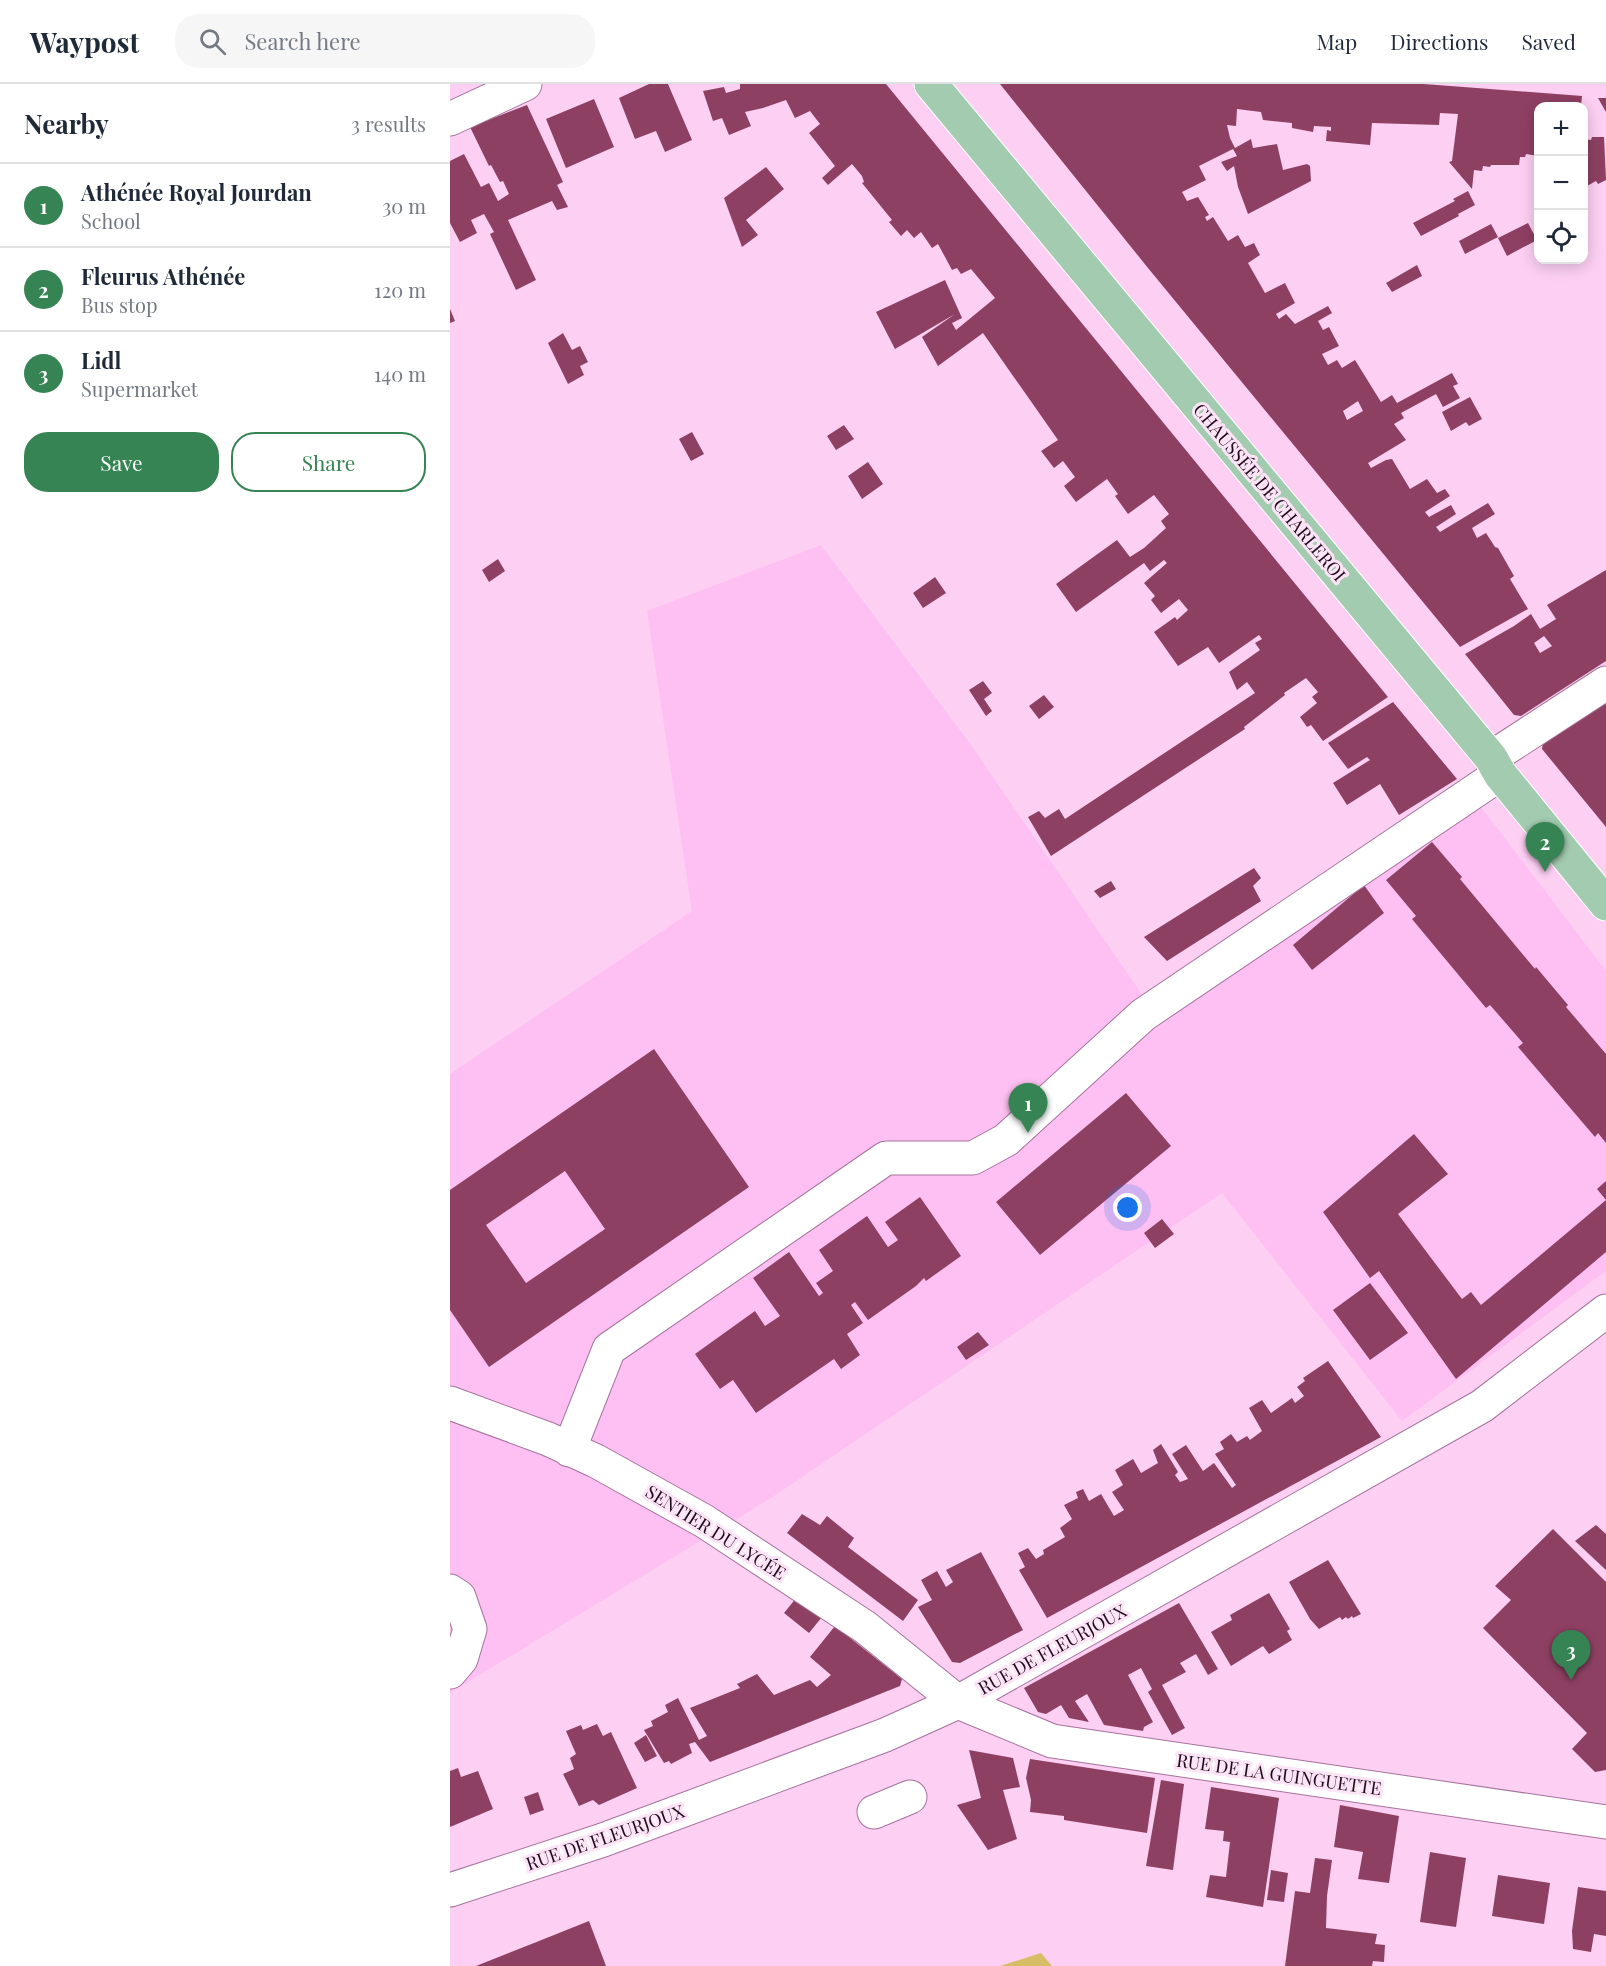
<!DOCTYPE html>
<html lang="en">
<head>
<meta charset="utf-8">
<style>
	:root { --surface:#fff; --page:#f6f6f7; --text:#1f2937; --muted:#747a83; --line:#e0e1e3; --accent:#368453 }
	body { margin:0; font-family:"Playfair Display",serif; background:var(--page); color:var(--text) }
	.controls { position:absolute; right:18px; top:18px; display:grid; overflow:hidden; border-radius:12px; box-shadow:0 3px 15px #0003 }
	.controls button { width:54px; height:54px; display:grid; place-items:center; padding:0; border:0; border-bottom:2px solid var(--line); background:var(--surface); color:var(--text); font:30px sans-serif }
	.you { position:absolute; left:678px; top:1124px; width:21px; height:21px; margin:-15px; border:4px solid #fff; border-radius:50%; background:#1a73e8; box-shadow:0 0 0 9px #1a73e833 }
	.badge { display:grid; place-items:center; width:39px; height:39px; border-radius:50%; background:var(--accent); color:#fff; font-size:20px; font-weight:700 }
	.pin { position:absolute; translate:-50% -50px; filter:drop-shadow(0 2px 3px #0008) }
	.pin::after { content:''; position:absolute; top:32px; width:21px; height:18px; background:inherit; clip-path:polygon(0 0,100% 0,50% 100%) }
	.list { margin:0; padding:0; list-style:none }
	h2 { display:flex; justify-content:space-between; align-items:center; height:78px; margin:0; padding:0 24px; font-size:26px }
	h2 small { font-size:20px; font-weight:400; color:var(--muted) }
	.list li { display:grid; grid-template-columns:39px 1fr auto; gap:18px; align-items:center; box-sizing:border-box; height:84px; padding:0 24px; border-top:2px solid var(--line) }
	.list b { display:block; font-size:22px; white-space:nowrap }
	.list p { margin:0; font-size:20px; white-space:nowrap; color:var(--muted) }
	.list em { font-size:20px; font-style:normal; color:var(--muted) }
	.actions { display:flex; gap:12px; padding:18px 24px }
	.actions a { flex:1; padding:14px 0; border:2px solid var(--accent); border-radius:24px; text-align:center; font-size:21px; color:var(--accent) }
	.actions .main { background:var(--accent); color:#fff }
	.icon { flex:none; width:33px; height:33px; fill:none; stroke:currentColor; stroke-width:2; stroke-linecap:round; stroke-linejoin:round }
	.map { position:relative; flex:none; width:1156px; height:1882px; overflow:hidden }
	header { display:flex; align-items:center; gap:36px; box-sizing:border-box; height:84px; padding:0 30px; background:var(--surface); border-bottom:2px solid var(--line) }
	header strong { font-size:28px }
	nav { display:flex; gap:33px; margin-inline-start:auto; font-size:21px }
	.search { width:420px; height:54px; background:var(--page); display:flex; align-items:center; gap:15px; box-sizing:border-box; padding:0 21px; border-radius:24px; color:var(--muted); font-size:22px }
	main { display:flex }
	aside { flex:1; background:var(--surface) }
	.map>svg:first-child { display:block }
</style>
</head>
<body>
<header>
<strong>Waypost</strong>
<div class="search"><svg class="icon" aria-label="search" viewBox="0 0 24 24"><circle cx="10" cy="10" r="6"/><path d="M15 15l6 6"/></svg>Search here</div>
<nav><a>Map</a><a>Directions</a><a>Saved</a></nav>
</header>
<main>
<aside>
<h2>Nearby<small>3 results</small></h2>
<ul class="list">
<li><span class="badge">1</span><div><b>Athénée Royal Jourdan</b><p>School</p></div><em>30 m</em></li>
<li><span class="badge">2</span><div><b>Fleurus Athénée</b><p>Bus stop</p></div><em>120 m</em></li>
<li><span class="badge">3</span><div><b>Lidl</b><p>Supermarket</p></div><em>140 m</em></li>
</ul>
<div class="actions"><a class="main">Save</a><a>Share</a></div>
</aside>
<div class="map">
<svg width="1156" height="1882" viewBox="0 0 1156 1882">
	<rect width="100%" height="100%" fill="#fccff3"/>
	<path fill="#fec0f2" d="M 371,461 L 521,661 L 708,934 L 1025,715 L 1156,887 L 1156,1187 L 952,1337 L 772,1109 L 321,1414 L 0,1609 L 0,990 L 242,827 L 197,527 Z"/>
	<path fill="#d7be66" d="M 591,1869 L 602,1882 L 550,1882 Z"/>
	<path fill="#8e4063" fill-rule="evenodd" d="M 199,0 L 218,0 L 242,56 L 215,68 L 206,47 L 185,55 L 169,14 Z
		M 290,0 L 436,0 L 938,613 L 873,657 L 861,641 L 857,643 L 850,633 L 867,619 L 862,613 L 868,608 L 856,594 L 834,609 L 835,611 L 794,643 L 795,645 L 601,772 L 578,733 L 589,727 L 595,734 L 609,725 L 615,735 L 805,609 L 797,598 L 787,606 L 779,588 L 810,566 L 805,559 L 812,555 L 809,551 L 769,579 L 758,563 L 728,582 L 704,548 L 725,533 L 727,536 L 738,526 L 729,515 L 711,529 L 701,516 L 705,512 L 694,499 L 717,479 L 714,476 L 700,487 L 694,479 L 626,528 L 606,500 L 667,456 L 680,473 L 694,464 L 716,444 L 711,437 L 719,430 L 704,411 L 678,430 L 665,412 L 668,410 L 657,395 L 626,418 L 614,402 L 625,393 L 613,377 L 604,384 L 591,367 L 608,356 L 533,249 L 488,282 L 472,253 L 505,230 L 445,265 L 426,228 L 495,196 L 512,234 L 502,239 L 506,246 L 545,214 L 521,185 L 511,190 L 507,184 L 502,186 L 488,160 L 482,164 L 471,148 L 464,154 L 457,146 L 451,152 L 439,138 L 442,136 L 412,99 L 414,98 L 412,92 L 402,80 L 378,101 L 372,94 L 385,82 L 359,49 L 370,40 L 360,27 L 345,34 L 336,16 L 313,24 L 295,28 L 301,42 L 279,51 L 272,34 L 263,37 L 253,7 L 274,3 L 276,9 L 290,5 Z
		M 550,0 L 974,0 L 1132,12 L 1131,22 L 1088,22 L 1088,72 L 1076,70 L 1075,73 L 1070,73 L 1069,81 L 1041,81 L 1040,83 L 1033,82 L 1032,87 L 1024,86 L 1022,105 L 999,78 L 1002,77 L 1008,30 L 990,29 L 989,41 L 922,39 L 920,61 L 876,57 L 877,46 L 881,47 L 881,43 L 864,42 L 863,48 L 842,44 L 842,39 L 813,36 L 811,28 L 787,25 L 786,42 L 777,41 L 780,54 L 785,64 L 801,55 L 803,64 L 827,60 L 833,86 L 857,80 L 860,82 L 861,97 L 798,130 L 788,103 L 784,82 L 777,87 L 771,78 L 787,72 L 783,65 L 749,82 L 756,96 L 732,108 L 737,117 L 748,113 L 759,131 L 755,133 L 757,137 L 763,133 L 778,157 L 788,151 L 795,163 L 804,159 L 810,171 L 798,179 L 815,209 L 835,199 L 845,219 L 826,230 L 829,235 L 836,230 L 845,240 L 878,222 L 882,229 L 868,237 L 873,246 L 879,243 L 889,262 L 872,270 L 878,281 L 887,276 L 892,284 L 905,276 L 931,318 L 942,311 L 947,319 L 1002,289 L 1008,300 L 1003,302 L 1010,314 L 993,323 L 986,310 L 951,329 L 954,334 L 944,340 L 956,356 L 918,379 L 921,384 L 936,376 L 942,375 L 960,405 L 977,395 L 987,409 L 995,405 L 1000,412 L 975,428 L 979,433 L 1001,421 L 1006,430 L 986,443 L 990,448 L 1038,419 L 1045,430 L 1022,444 L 1027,454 L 1036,449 L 1045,463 L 1048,464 L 1064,492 L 1060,495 L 1078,525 L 1010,563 L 698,184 ZM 914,313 L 908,317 L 913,327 L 897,336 L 893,327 Z
		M 1148,14 L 1156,14 L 1156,28 Z
		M 144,15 L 164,63 L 116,84 L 96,35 Z
		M 77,21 L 113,98 L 107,101 L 118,123 L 107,126 L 102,117 L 58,136 L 86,196 L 66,206 L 40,150 L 44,148 L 34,130 L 21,136 L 27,149 L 10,158 L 0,139 L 0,77 L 14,70 L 31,103 L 39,99 L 48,117 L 59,110 L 53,97 L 50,98 L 41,81 L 39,82 L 20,43 Z
		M 1142,53 L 1154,53 L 1156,96 L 1148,100 L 1146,97 L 1137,102 L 1134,99 L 1134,55 L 1141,56 Z
		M 316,83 L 334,105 L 296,136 L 308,151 L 292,163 L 274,114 Z
		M 1018,107 L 1025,121 L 1008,130 L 1009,132 L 971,152 L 963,139 L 1005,117 L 1003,115 Z
		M 1078,139 L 1087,156 L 1057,172 L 1048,154 Z
		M 1041,140 L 1048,153 L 1015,170 L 1009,157 Z
		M 967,181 L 972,192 L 942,208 L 936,199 Z
		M 0,225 L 5,237 L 0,239 Z
		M 113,249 L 122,266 L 130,262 L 138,278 L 130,282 L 134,291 L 118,300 L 98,259 Z
		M 1020,313 L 1032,335 L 1019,342 L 1016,338 L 1001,347 L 992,328 Z
		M 394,341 L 404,355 L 386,366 L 377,352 Z
		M 242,348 L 254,370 L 241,377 L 229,355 Z
		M 418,378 L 433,400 L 412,415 L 398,392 Z
		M 48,475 L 55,487 L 39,498 L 32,486 Z
		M 1156,486 L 1156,577 L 1071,632 L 1064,631 L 1015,570 L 1064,542 L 1081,530 L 1090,545 L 1106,535 L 1097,521 ZM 1094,552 L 1102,562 L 1090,569 L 1084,559 Z
		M 485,493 L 496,509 L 473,524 L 463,509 Z
		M 533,597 L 542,609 L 534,615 L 542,627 L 536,632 L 519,606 Z
		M 594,611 L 604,623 L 589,635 L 579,622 Z
		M 1156,612 L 1156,743 L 1092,665 L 1093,657 Z
		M 943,618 L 1007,695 L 949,731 L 930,700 L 897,721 L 883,699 L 920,676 L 917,673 L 898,685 L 878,659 Z
		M 982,758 L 1012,793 L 1010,795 L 1085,885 L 1086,883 L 1118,921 L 1116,923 L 1156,970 L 1156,1059 L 1148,1049 L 1145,1053 L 1068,963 L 1073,959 L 1040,921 L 1036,924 L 962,835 L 966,832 L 936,796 Z
		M 804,784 L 811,794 L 803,802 L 811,817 L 717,877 L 694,853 Z
		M 661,797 L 666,805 L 650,814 L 644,807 Z
		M 914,801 L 934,829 L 862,886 L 843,861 Z
		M 204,965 L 299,1103 L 39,1283 L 0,1226 L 0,1106 ZM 115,1087 L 155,1145 L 76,1199 L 36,1141 Z
		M 676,1009 L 721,1062 L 590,1171 L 546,1118 Z
		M 964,1050 L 998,1090 L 948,1130 L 1012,1215 L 1021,1208 L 1031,1221 L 1156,1116 L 1147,1105 L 1156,1097 L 1156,1168 L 1006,1295 L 929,1187 L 920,1194 L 873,1128 Z
		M 470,1113 L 511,1172 L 476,1197 L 474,1194 L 466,1202 L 418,1236 L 405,1218 L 401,1221 L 413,1239 L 397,1250 L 410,1271 L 391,1285 L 384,1275 L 306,1329 L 283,1296 L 270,1305 L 245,1270 L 305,1227 L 315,1242 L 330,1232 L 303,1194 L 339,1168 L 369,1212 L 373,1209 L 366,1199 L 383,1187 L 369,1166 L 417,1132 L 438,1163 L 448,1156 L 435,1138 Z
		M 712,1135 L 724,1150 L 705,1164 L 694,1149 Z
		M 920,1199 L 958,1249 L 920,1276 L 883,1226 Z
		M 528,1248 L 539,1261 L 516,1276 L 507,1263 Z
		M 878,1277 L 931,1353 L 597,1534 L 569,1486 L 575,1483 L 568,1469 L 578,1464 L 586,1475 L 594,1470 L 593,1466 L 615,1453 L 610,1444 L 622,1435 L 614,1421 L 628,1414 L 626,1408 L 633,1405 L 639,1417 L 651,1410 L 664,1432 L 674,1426 L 662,1408 L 673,1401 L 665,1386 L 683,1375 L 691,1389 L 708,1379 L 703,1366 L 711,1360 L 728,1388 L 725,1391 L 730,1398 L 738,1395 L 722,1370 L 736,1361 L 753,1387 L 764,1379 L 782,1404 L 786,1401 L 765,1370 L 774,1365 L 770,1358 L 781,1350 L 787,1358 L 797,1352 L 800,1356 L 812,1347 L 799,1324 L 812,1316 L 821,1329 L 842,1314 L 845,1319 L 854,1312 L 847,1303 L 855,1297 L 853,1294 Z
		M 352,1430 L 370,1441 L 377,1432 L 404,1454 L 398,1463 L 468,1516 L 453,1537 L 337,1449 Z
		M 1146,1441 L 1156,1450 L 1156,1486 L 1125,1457 Z
		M 1103,1445 L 1156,1498 L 1156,1686 L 1145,1688 L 1122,1665 L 1137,1649 L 1033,1544 L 1061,1516 L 1045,1502 Z
		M 531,1468 L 573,1546 L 510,1579 L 502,1578 L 468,1523 L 482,1516 L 471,1496 L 487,1487 L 496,1503 L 503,1498 L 496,1486 Z
		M 878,1476 L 911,1530 L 903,1534 L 902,1532 L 898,1535 L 896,1533 L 892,1536 L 890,1533 L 869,1545 L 860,1535 L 839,1498 Z
		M 819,1509 L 840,1545 L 837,1547 L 842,1556 L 819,1570 L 813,1562 L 781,1582 L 761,1548 L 782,1536 L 780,1531 Z
		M 347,1513 L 372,1533 L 359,1549 L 334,1529 Z
		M 729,1519 L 768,1585 L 758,1591 L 746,1570 L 730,1579 L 736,1588 L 712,1601 L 735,1644 L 722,1651 L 698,1608 L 702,1605 L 691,1584 L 678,1591 L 703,1638 L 694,1643 L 693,1647 L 654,1641 L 637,1610 L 625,1617 L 639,1638 L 619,1634 L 611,1621 L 596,1630 L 588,1628 L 574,1604 Z
		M 385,1542 L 452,1595 L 450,1602 L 260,1678 L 245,1658 L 239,1660 L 242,1669 L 221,1680 L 219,1677 L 214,1679 L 194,1646 L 203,1642 L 201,1637 L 218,1628 L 215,1621 L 228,1614 L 249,1656 L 257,1652 L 240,1624 L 290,1604 L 287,1600 L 307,1590 L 324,1611 L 360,1596 L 367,1603 L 381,1591 L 360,1573 Z
		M 147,1640 L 153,1652 L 161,1648 L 187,1704 L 149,1721 L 143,1716 L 129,1722 L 113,1690 L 124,1685 L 120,1674 L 126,1670 L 116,1647 L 131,1641 L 133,1646 Z
		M 196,1651 L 207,1672 L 195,1678 L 184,1659 Z
		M 519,1666 L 563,1674 L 570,1703 L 553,1706 L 567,1755 L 538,1766 L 507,1721 L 531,1714 Z
		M 580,1675 L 705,1694 L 697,1749 L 614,1736 L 614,1732 L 580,1728 L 581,1716 L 576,1694 Z
		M 8,1684 L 11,1693 L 28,1687 L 43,1725 L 0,1743 L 0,1687 Z
		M 711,1696 L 734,1700 L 723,1786 L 696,1782 Z
		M 761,1703 L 829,1714 L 813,1823 L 756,1813 L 760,1791 L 776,1793 L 780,1758 L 773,1757 L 774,1747 L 755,1745 Z
		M 88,1708 L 94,1726 L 80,1731 L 74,1713 Z
		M 890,1721 L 949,1732 L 939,1799 L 908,1795 L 913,1768 L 884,1763 Z
		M 980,1768 L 1016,1774 L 1006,1843 L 970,1838 Z
		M 865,1774 L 882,1776 L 877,1812 L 876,1844 L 927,1850 L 925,1860 L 935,1861 L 934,1878 L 923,1877 L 922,1882 L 835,1882 L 845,1807 L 860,1809 Z
		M 821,1786 L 838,1789 L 834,1818 L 817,1816 Z
		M 1048,1791 L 1100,1799 L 1094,1840 L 1042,1832 Z
		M 1128,1803 L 1156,1807 L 1156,1852 L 1144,1850 L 1141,1868 L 1123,1865 L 1122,1847 Z
		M 139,1837 L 156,1882 L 26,1882 L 84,1859 Z"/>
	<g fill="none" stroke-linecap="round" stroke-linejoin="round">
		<defs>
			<path id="minor" d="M 0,35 L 75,0
				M 1041,674 L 1156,599
				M 0,1319 L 98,1355 L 146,1377 L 254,1437 L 415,1543 L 508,1618 L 602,1657 L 1156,1738
				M 119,1366 L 159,1265 L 436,1074 L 523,1074 L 556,1056 L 693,931 L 1050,690
				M 0,1507 L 9,1513 L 20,1545 L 11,1575 L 0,1588
				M 424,1728 L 460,1713
				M 0,1806 L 153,1756 L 435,1651 L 508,1618 L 1032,1322 L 1156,1227"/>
			<path id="major" d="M 481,0 L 1041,674 L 1050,690 L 1156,820"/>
		</defs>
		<use href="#minor" stroke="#a6739c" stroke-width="35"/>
		<use href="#major" stroke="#fff" stroke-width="35"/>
		<use href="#minor" stroke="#fff" stroke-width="33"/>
		<use href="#major" stroke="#a3cbb0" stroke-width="33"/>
	</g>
	<g text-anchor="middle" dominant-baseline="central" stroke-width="6" stroke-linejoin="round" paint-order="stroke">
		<g font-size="18" fill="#1c0919" stroke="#fce4f6">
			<text transform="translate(820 408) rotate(50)">CHAUSSÉE DE CHARLEROI</text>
			<text transform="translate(266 1448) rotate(32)">SENTIER DU LYCÉE</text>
			<text transform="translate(602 1565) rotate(-29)">RUE DE FLEURJOUX</text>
			<text transform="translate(829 1690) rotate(8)">RUE DE LA GUINGUETTE</text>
			<text transform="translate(155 1753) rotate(-19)">RUE DE FLEURJOUX</text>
		</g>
	</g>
</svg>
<div class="controls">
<button>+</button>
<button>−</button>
<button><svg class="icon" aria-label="locate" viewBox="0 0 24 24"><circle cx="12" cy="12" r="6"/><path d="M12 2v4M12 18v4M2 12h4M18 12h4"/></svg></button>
</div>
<div class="you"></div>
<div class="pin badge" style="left:578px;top:1049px">1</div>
<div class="pin badge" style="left:1095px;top:788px">2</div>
<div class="pin badge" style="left:1121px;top:1596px">3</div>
</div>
</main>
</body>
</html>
